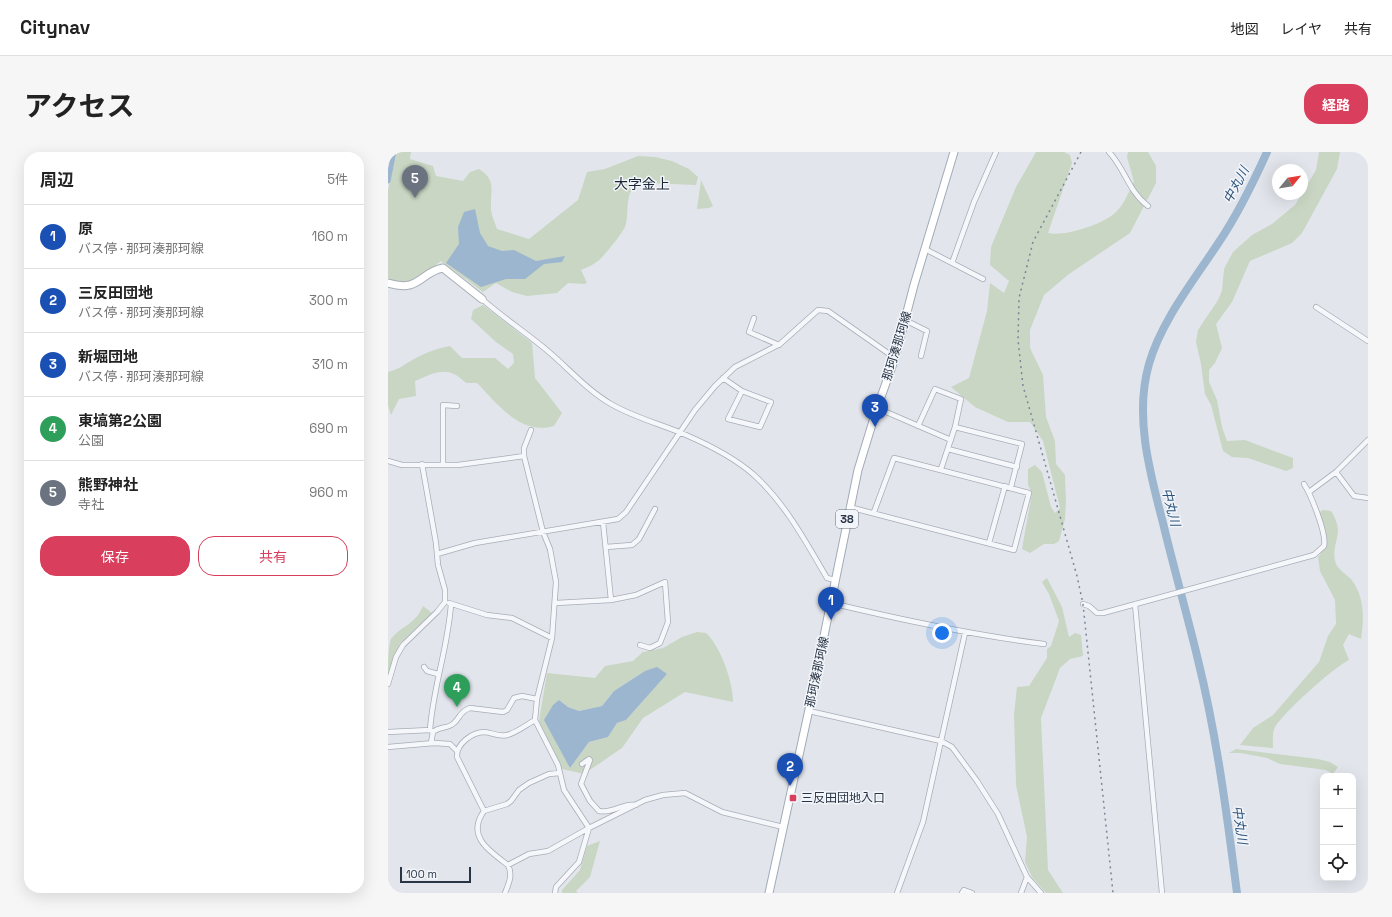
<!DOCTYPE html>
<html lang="ja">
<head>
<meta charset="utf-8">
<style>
	:root { --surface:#fff; --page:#f6f6f6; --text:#222; --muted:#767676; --line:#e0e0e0; --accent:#d93f5c }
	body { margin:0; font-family:"Space Grotesk","Noto Sans JP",sans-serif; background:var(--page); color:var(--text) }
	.controls { position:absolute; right:12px; bottom:12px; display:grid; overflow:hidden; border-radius:8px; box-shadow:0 4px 16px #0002 }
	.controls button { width:36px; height:36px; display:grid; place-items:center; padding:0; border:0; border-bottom:1px solid var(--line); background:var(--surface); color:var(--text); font:20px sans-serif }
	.compass { position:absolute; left:884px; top:12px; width:36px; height:36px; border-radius:50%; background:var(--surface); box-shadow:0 4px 16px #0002; rotate:60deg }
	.scale { position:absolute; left:12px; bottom:10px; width:71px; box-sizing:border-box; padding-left:4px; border:2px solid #293445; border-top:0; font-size:11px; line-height:14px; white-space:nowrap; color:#293445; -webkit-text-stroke:3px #f2f5f9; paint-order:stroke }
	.you { position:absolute; left:554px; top:481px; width:14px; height:14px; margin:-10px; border:3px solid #fff; border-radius:50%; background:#1a73e8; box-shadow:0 0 0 6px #1a73e833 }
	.badge { display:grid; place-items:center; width:26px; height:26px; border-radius:50%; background:var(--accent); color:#fff; font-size:13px; font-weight:700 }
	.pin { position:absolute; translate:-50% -33px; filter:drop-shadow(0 1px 2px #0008) }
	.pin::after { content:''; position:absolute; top:21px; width:14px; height:12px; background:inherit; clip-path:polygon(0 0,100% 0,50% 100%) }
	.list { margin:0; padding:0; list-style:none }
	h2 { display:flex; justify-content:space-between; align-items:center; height:52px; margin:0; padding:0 16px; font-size:17px }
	h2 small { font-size:13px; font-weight:400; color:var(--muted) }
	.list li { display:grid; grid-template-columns:26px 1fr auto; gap:12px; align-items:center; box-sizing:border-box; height:64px; padding:0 16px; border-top:1px solid var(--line) }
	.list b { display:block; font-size:15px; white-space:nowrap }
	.list p { margin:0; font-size:13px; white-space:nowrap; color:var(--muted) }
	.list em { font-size:13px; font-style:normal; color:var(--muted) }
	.actions { display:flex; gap:8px; padding:12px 16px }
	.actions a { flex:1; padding:9px 0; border:1px solid var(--accent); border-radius:16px; text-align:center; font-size:14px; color:var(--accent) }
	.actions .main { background:var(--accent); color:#fff }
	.icon { flex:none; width:22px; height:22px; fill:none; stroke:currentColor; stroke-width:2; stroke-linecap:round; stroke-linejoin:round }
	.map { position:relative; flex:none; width:980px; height:741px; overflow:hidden; border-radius:16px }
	header { display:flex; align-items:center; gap:24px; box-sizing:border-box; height:56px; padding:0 20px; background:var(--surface); border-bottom:1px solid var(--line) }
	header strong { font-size:19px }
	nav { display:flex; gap:22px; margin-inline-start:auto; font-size:14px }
	.intro { display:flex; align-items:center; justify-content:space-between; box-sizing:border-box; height:96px; padding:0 24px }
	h1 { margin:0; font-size:28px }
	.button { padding:10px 18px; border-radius:16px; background:var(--accent); color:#fff; font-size:14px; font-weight:700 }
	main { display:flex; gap:24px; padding:0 24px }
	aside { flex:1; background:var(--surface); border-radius:16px; box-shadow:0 4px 16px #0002 }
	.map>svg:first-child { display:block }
</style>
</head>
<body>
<header>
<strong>Citynav</strong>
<nav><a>地図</a><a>レイヤ</a><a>共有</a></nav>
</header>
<div class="intro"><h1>アクセス</h1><a class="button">経路</a></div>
<main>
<aside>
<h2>周辺<small>5件</small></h2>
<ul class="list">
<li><span class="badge" style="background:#1a4fb4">1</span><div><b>原</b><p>バス停 · 那珂湊那珂線</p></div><em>160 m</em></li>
<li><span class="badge" style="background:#1a4fb4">2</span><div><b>三反田団地</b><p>バス停 · 那珂湊那珂線</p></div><em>300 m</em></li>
<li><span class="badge" style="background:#1a4fb4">3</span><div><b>新堀団地</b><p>バス停 · 那珂湊那珂線</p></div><em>310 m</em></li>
<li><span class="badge" style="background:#2e9e5b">4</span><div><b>東塙第2公園</b><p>公園</p></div><em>690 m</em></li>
<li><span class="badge" style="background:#6b7280">5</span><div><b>熊野神社</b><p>寺社</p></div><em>960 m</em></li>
</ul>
<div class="actions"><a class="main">保存</a><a>共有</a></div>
</aside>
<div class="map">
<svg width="980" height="741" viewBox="0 0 980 741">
	<rect width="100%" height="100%" fill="#e2e6ec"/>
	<path fill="#c8d6c3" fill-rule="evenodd" d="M 9,0 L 23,0 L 22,7 L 45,14 L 48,24 L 75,29 L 82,20 L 91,17 C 109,29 102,37 103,56 C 103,63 107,70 109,77 L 141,87 L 190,48 L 199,20 L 217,17 L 250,4 L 267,5 L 284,9 L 301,17 L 310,25 L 308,33 L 257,31 C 233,34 243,59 237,75 C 233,83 217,103 210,109 C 205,113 198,116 193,118 L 199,131 L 196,132 L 180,131 L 169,141 L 139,144 L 124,140 L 108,131 L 95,140 L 53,109 L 33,124 L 12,133 L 0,126 L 0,38 Z
		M 648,0 L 676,0 L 682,3 L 684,11 L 660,81 C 677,85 716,72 728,60 C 736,53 741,39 746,30 L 739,5 L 740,0 L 760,0 L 768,14 L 768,31 L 742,81 L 681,122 L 656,143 L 642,178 L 642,196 L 655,223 L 658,265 L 667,289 L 668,312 L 677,323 L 678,350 L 677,367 L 671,389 L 666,392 L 656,392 L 642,401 L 634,397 L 644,341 L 640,333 L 640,317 L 647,313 L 654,320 L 663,355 L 667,361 L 672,356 L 655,289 L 642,270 L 620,270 L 587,255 L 563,235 L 581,226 L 599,159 L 602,131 L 616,141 L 621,129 L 602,113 L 603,95 L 628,35 Z
		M 931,0 L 952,0 L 949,17 L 914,81 L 904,91 L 862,109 L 844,150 L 828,172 L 834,196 L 827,211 L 821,218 L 821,230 L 829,248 L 834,275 L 839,289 L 857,288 L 905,306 L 905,316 L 898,319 L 860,306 L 844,305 L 835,299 L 823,253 L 817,242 L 813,212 L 808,190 L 810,178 L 830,148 L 834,139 L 836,117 L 845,100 L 864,83 L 884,72 L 907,53 L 928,18 Z
		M 313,28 L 325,54 L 321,56 L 309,57 Z
		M 95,153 L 144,191 L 147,226 L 174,261 L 166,274 C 132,284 109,251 89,231 L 78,231 C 60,213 48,220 27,229 L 28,244 L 11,247 L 3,263 L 0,253 L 0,220 C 10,218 17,212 26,207 C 37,201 50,196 62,194 L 74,206 L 107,206 L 120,217 L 126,211 L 125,202 L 108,190 L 83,167 L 85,158 Z
		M 935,358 L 943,359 C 959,384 941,390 948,412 C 950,417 959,423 963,427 C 977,445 976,466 973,487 L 961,482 L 955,493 L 961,508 C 945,516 896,560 887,575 C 884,580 885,590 885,596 L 852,593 L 865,576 L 885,563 L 931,510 L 940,484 L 948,472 L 947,448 L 932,419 L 930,405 C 944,389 936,380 930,361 Z
		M 659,426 L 674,455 L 681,485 L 687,481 L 693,483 L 695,504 L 682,507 L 672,516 L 653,566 L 660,718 L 675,741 L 658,741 L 644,725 L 637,710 L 639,685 L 628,633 L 626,562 L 629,535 L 641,534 L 659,506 L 659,497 L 663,494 L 671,469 L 661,442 L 654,430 Z
		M 35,454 L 44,461 L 12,491 L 0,524 C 0,514 0,495 3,487 C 14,473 27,473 35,454 Z
		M 309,480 L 318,481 C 333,495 345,530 345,550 L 297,540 L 255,566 L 234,596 L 196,622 L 174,617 L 151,569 L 159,521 L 207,526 L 217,514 L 245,509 L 255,500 L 275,496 L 294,485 ZM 257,519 L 279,522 L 238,568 L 229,571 L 220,585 L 201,590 L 182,616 L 160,561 L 171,548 L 180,555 L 191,559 L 214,554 L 226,539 Z
		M 848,597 L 930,607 L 942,610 L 950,615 L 945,622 L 938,618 L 892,612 L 879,606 L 853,601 L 841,601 Z
		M 212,689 L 202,725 L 188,739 L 190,741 L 174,741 L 174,738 L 192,718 L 199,694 Z"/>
	<path fill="#9bb6ce" d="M 87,57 L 92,81 L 100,94 L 114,99 L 126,98 L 148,109 L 177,104 L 174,110 L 156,112 L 137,127 L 118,127 L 93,135 L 58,111 L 71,92 L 70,75 L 76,60 Z
		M 269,515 L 279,522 L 238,568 L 229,571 L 220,585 L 201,590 L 182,616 L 156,568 L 165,553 L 171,548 L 180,555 L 191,559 L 214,554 L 226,539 L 257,519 Z"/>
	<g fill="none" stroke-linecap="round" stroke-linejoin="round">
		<path stroke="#9bb6ce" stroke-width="5" d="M 0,29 L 6,0"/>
		<path stroke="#9bb6ce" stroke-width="8" d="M 849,741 C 839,663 829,585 810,508 C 799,462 786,417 775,371 C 762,321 746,264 761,212 C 773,169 807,127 831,90 C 850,62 865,31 879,0"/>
		<defs>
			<path id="street" d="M 721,0 C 737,17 741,40 760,54
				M 537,97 L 595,127
				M 564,111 L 586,50 L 608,0
				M 94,147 C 115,166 139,181 161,200 C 181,217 199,238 223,252 C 247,266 273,272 298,283 C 321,293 347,306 366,323 C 397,351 418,390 439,426 L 447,428
				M 928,155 L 980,189
				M 366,166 L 361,180 L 391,193
				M 517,168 L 539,179 L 533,204
				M 335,226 L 354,239 L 383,250 L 372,275 L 340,267 L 354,239
				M 489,256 L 563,288
				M 530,274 L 547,237 L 573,247 L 567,275 L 553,317
				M 567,275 L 634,292 L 623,335
				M 143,278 L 136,296 L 136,304 L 155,380 L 162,397 L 168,430 L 164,486 L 149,547 L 147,568 L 170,613 L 176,638 L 201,676
				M 560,297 L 629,315
				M 0,309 L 14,313 L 70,313 L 136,304
				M 55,312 L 55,253 L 69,254
				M 948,320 L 966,344 L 980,346
				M 921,340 L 948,320 L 980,288
				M 461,355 L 626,398 L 641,341 L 506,306 L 486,360
				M 215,370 L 223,448
				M 601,391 L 617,334
				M 218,395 L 244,393 L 251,387 L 267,357
				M 49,402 L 87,391 L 230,367 L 238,360 L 307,258 L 327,234 L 347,215 L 392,192 L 430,158 L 440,159 L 507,206
				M 61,451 L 99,463 L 124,466 L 164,486
				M 168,451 L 223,448 L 248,443 L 277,430 L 280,470 L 272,491 L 262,496 L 252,493
				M 443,451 C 514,468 584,483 656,492
				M 695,452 L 701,454 L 709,461 L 715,461 L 926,403 L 936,394 C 939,382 923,343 916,332
				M 747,452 L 774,741
				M 36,515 L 39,519 L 50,522
				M 0,532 L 8,505 L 15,493 L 49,460 L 57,450 L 57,438 L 50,413 L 48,391 L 34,312
				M 421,559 L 553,589 L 564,595 L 589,629 L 610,662 L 639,725 L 653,741
				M 0,580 L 42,578
				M 45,580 L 42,578 C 45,535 60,496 63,452
				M 43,591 L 45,580 C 52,574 60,577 66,571 C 72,566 72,559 82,556 L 115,560 L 119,558 L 126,546 L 134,544 L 149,547
				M 0,595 L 46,591 L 62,592 L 69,599
				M 194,612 L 201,607 L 202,608 L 193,632 L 202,649 L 211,659 C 225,662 236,650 248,653
				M 96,659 L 69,605 C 68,592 84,580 97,580 C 105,581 111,585 119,583 C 128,581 138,573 147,568
				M 120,713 L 141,702 L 160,699 L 201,676 L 257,648 L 275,643 L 297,641 L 334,660 L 395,675
				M 117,741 C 121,731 125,723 120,713 C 101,699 78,684 96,659 L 119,652 L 123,649 L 131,638 L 141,631 L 161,622 L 172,621
				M 167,741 L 168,735 L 191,710 L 201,676
				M 509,741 L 535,670 L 577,481
				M 574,741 L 576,738 L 584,741
				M 633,741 L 639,725"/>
			<path id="secondary" d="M 0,131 C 32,141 32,120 55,116 L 94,147"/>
			<path id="primary" d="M 381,741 L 420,562 L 470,318 L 489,256 L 507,206 L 526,133 L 566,0"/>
		</defs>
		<use href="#street" stroke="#a7adb7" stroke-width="6"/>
		<use href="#secondary" stroke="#a7adb7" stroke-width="9"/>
		<use href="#primary" stroke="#a1abb8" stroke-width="9"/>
		<use href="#street" stroke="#f6f7fa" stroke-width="4.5"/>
		<use href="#secondary" stroke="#fff" stroke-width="7"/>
		<use href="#primary" stroke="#fff" stroke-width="7"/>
		<path stroke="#7a8697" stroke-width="1.5" stroke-dasharray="2 4" stroke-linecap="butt" d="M 693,0 L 645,90 L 631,146 L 630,188 L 635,234 L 689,424 L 695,452 L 725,741"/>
	</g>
	<rect fill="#d93f5c" stroke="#f2f5f9" stroke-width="1.5" x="401" y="642" width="8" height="8" rx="2"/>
	<g text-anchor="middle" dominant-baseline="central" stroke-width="3" stroke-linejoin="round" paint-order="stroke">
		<rect fill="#f2f5f9" stroke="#656e7b" stroke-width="1" x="448" y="358" width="22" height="18" rx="3"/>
		<g font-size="11" font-weight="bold" fill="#293445">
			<text x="459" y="367">38</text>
		</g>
		<g font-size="12" fill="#293445" stroke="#f2f5f9">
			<text transform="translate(509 194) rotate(-73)">那珂湊那珂線</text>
			<text transform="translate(429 520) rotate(-78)">那珂湊那珂線</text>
		</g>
		<g font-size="12" fill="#293445" stroke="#f2f5f9" text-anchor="start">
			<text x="413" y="646">三反田団地入口</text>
		</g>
		<g font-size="13" font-style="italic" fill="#2f557d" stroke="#f2f5f9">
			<text transform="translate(848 33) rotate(-62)">中丸川</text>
			<text transform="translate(783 355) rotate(76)">中丸川</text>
			<text transform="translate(852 673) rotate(82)">中丸川</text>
		</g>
		<g font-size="14" fill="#1b2536" stroke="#f2f5f9">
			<text x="254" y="32">大字金上</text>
		</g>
	</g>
</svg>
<div class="controls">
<button>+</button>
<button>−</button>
<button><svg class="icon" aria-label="locate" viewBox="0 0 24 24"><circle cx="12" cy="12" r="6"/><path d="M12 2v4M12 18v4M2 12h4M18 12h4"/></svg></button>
</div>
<svg class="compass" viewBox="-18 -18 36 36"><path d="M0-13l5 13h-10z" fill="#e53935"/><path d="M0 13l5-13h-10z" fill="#767676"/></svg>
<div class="scale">100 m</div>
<div class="you"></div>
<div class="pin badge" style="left:443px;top:468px;background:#1a4fb4">1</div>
<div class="pin badge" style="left:402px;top:634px;background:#1a4fb4">2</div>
<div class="pin badge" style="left:487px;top:275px;background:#1a4fb4">3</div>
<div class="pin badge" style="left:69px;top:555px;background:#2e9e5b">4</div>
<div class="pin badge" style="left:27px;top:46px;background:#6b7280">5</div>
</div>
</main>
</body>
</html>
